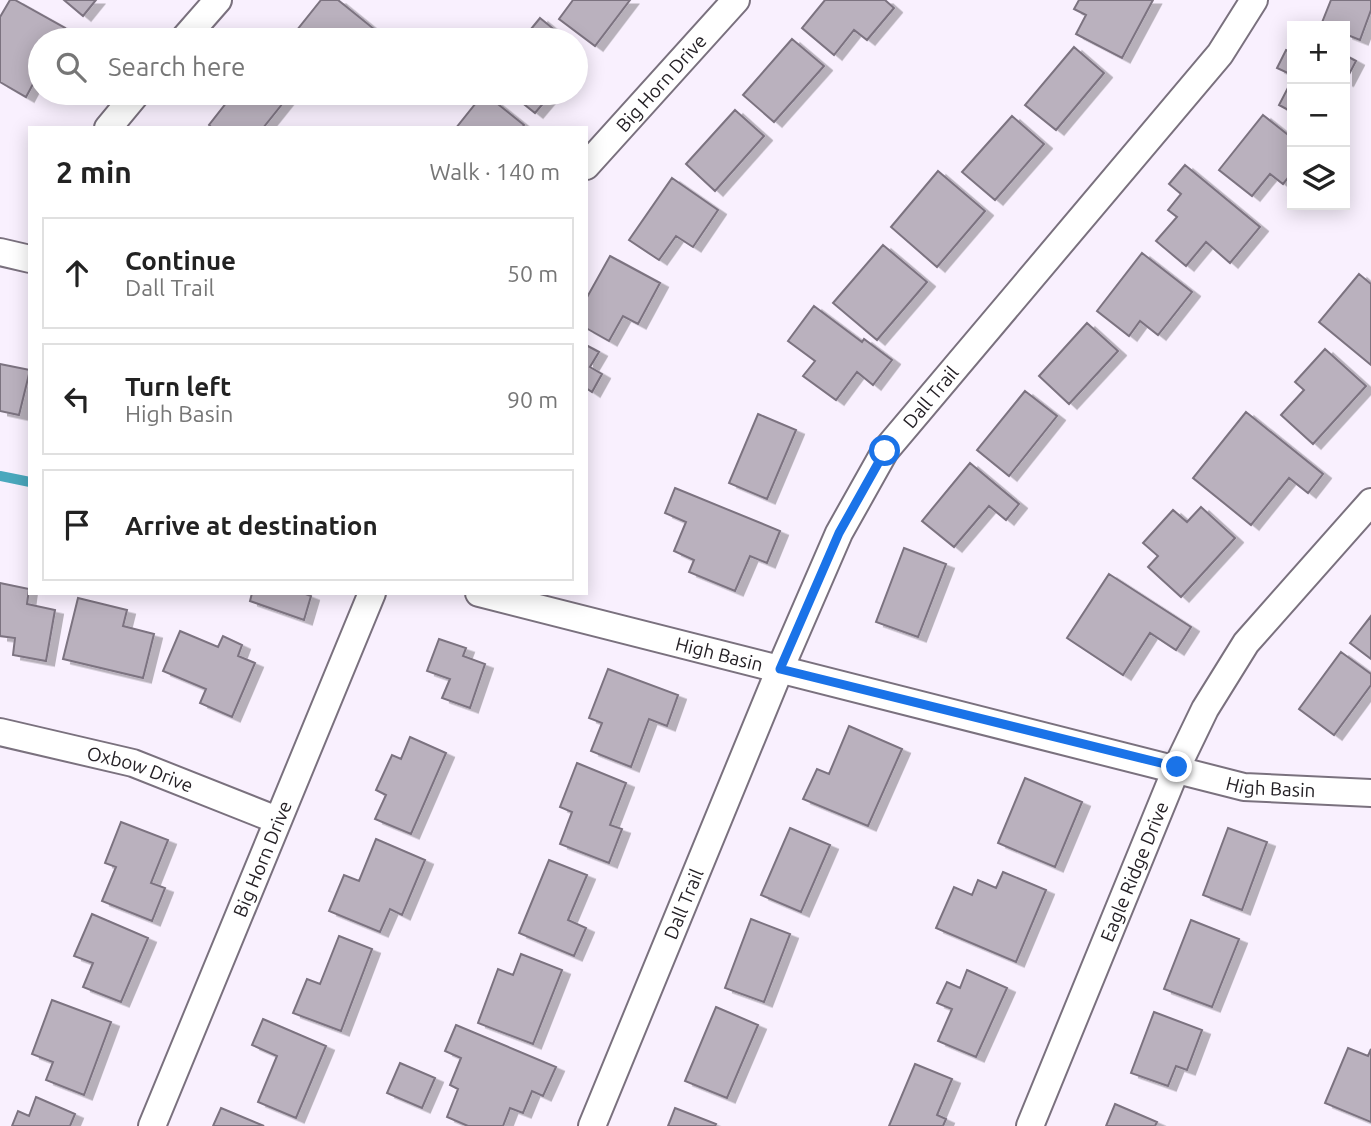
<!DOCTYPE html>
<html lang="en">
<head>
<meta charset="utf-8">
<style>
	:root { --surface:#fff; --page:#f2f2f2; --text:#222; --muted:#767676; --line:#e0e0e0 }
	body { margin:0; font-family:Ubuntu,sans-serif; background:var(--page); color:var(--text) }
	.controls { position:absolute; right:21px; top:21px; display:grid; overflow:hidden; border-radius:0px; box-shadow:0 4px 18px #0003 }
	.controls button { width:63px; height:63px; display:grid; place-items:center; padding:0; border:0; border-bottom:2px solid var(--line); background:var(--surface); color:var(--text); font:35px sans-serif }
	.stop { position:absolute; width:21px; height:21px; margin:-16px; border:5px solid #1a73e8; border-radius:50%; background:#fff }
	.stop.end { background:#1a73e8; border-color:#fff; box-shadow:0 2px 7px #0008 }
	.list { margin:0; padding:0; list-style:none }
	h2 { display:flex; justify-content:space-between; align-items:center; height:91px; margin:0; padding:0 28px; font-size:30px }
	h2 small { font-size:23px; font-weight:400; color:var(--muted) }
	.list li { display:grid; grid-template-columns:46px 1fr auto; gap:21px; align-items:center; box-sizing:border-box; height:112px; margin:0 14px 14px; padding:0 14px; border:2px solid var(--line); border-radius:0px }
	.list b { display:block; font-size:26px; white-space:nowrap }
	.list p { margin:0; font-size:23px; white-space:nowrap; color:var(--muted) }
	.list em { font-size:23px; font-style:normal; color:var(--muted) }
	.icon { flex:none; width:38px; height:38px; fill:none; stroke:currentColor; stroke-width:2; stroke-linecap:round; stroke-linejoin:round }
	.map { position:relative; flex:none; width:1371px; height:1126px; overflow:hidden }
	.search { position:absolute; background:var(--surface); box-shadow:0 4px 18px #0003; left:28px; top:28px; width:560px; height:77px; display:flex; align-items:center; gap:18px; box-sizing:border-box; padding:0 24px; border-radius:38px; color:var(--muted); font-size:26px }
	.panel { position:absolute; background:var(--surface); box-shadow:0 4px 18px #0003; left:28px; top:126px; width:560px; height:469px; border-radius:0px }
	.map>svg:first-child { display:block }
</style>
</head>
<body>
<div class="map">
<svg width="1371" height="1126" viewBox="0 0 1371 1126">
	<defs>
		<filter id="shadow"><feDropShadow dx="8" dy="4.5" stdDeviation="0" flood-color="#0004"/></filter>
	</defs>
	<rect width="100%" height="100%" fill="#f9f0fe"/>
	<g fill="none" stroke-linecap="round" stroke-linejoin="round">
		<path stroke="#4aa8bd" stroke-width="10" d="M 0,476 L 30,482"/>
	</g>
	<path fill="#bab1be" stroke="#7c7380" stroke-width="2" filter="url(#shadow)" d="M 10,0 L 15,0 L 65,28 L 58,40 L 40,40 L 40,71 L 26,97 L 0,82 L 0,17 Z
		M 64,0 L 96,0 L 83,16 Z
		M 321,0 L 338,0 L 374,29 L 364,40 L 289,40 Z
		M 573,0 L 630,0 L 595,46 L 559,19 Z
		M 825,0 L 885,0 L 894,8 L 867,40 L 854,30 L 834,55 L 802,28 Z
		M 1079,0 L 1153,0 L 1122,58 L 1076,34 L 1086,15 L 1074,9 Z
		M 1331,0 L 1371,0 L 1371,10 L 1360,40 L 1345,34 L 1345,26 L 1321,25 Z
		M 540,18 L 567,40 L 522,40 Z
		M 792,39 L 824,66 L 774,122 L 743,95 Z
		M 1074,47 L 1104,73 L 1056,130 L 1025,105 Z
		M 1286,50 L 1292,53 L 1292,75 L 1277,68 Z
		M 1345,55 L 1356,61 L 1345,82 Z
		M 1292,80 L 1292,112 L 1279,105 Z
		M 234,93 L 291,93 L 263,128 L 212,128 L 209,125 Z
		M 484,93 L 524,125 L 522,128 L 456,128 Z
		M 510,93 L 552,93 L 535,113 Z
		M 735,110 L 764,136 L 715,191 L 686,164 Z
		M 1263,115 L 1292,138 L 1292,173 L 1283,184 L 1270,174 L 1252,196 L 1219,170 Z
		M 1012,116 L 1044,144 L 995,200 L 962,172 Z
		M 1185,165 L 1260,227 L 1230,263 L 1206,242 L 1186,266 L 1156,241 L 1177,217 L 1168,210 L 1181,194 L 1169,184 Z
		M 938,171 L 985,211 L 937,267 L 891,227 Z
		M 672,178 L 718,210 L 693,247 L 676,236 L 659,260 L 629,240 Z
		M 883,245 L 927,282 L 877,340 L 833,303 Z
		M 1142,253 L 1192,292 L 1158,335 L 1140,321 L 1129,336 L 1097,311 Z
		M 610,256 L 660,283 L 638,324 L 623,316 L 609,341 L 586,328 L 586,299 Z
		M 1359,274 L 1371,284 L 1371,365 L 1319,322 Z
		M 814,306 L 862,342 L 864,339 L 892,360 L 873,385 L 857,372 L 836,400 L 803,376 L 815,361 L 788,341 Z
		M 1087,323 L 1118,351 L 1069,404 L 1039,376 Z
		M 586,345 L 599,352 L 590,367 L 602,374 L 592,392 L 586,388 Z
		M 1325,349 L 1366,386 L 1313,444 L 1281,415 L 1304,390 L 1295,382 Z
		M 0,364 L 30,370 L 19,415 L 0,411 Z
		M 1025,391 L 1057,416 L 1009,476 L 977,450 Z
		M 1246,412 L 1323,474 L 1308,493 L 1289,478 L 1251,525 L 1193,478 Z
		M 758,414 L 796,430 L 767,499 L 729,483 Z
		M 970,463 L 1019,504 L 1006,520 L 989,506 L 954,547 L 922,521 Z
		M 675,488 L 780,531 L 767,563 L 750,556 L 735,591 L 689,572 L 694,560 L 674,551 L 686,522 L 665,513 Z
		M 1201,507 L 1235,538 L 1181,597 L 1148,567 L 1158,556 L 1143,543 L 1173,510 L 1187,522 Z
		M 904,548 L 946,564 L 918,637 L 876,622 Z
		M 1109,574 L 1191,627 L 1176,650 L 1150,633 L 1123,675 L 1067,638 Z
		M 0,583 L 29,589 L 27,604 L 55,610 L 46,661 L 13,655 L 15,638 L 0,636 Z
		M 252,593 L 303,593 L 311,596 L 304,620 L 250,601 Z
		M 78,598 L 127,610 L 123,626 L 154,634 L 143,678 L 63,659 Z
		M 1371,616 L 1371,659 L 1350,643 Z
		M 180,631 L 218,647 L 223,636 L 242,645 L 238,656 L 255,663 L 232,717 L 200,703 L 206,689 L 163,671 Z
		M 439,639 L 466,648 L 463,656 L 485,664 L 470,708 L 442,698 L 450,679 L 427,671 Z
		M 1341,652 L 1371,674 L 1371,685 L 1334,735 L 1299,709 Z
		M 608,669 L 678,695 L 667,726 L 649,719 L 631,767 L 591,751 L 602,723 L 589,718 Z
		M 849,726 L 902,749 L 868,826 L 803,799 L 817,769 L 829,774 Z
		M 410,737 L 446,753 L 411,834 L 375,819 L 386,795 L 376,790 L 392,755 L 401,759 Z
		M 577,763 L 626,783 L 610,825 L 622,829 L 609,863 L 560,844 L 572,812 L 560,807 Z
		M 1025,778 L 1082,802 L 1055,867 L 998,843 Z
		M 121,822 L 168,840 L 151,883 L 165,888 L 152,921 L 102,901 L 116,867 L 105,863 Z
		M 790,828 L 830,845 L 801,912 L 761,895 Z
		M 1228,828 L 1267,842 L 1242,910 L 1203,895 Z
		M 376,839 L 425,860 L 402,915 L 390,909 L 380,932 L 329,911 L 344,875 L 359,881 Z
		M 549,860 L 587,875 L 568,920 L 586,928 L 574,956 L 519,933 Z
		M 1003,872 L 1046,890 L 1016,962 L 936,928 L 954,887 L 972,895 L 978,880 L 996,888 Z
		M 92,914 L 148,938 L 121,1002 L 83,987 L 93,963 L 74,956 Z
		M 751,919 L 790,934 L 764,1002 L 725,988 Z
		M 1191,920 L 1239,939 L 1212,1007 L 1164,989 Z
		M 339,936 L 372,949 L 341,1031 L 293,1013 L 307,979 L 320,984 Z
		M 521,954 L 562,970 L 533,1044 L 478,1023 L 498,969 L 513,975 Z
		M 967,970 L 1007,988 L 976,1057 L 938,1041 L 952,1009 L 937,1003 L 947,982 L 960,988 Z
		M 52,1000 L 111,1022 L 84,1095 L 46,1080 L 53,1062 L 32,1054 Z
		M 716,1007 L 758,1025 L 727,1098 L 685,1081 Z
		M 1154,1012 L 1202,1030 L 1187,1070 L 1176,1066 L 1168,1086 L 1131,1073 Z
		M 263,1019 L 326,1046 L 296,1118 L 258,1102 L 277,1056 L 252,1045 Z
		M 456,1025 L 556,1067 L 543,1096 L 532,1091 L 523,1113 L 510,1108 L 503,1126 L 468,1126 L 447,1117 L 458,1089 L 450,1085 L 461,1058 L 445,1051 Z
		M 1348,1048 L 1368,1056 L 1371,1049 L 1371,1122 L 1325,1103 Z
		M 400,1063 L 435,1078 L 422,1108 L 387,1093 Z
		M 915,1064 L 952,1079 L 937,1115 L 946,1119 L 943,1126 L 889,1126 Z
		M 36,1097 L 75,1114 L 70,1126 L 12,1126 L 18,1111 L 29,1116 Z
		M 1115,1104 L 1157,1122 L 1155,1126 L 1106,1126 Z
		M 221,1108 L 264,1126 L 213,1126 Z
		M 675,1108 L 716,1124 L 715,1126 L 668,1126 Z"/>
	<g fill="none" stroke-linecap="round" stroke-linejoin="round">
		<defs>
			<g id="street">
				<path d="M 183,40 L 218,0"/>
				<path d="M 108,128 L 137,93"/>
				<path id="s1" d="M 586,166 L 736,0"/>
				<path d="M 0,252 L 30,259"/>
				<path id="s2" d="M 479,593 L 1244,787 L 1371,793"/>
				<path id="s3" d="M 0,732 L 133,763 L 277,820"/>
				<path id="s4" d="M 152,1126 L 372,593"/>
				<path id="s5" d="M 592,1126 L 780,669 L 839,533 L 885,451 L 1220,54 L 1254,0"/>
				<path id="s6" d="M 1030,1126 L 1177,767 L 1205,709 L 1246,643 L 1371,502"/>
			</g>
		</defs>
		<use href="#street" stroke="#7a717e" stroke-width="30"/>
		<use href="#street" stroke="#fff" stroke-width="26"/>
	</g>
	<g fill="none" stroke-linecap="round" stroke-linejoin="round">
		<path stroke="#1a73e8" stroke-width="9" d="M 885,451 L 839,533 L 780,669 L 1177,767"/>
	</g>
	<g text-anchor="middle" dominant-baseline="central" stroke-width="6" stroke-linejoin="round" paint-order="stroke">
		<g font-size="19" fill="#252126" stroke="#fff">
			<text stroke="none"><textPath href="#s1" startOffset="112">Big Horn Drive</textPath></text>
			<text stroke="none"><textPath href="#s5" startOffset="807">Dall Trail</textPath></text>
			<text stroke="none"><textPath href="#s2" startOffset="248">High Basin</textPath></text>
			<text stroke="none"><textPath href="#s3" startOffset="145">Oxbow Drive</textPath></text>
			<text stroke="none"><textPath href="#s2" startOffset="816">High Basin</textPath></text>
			<text stroke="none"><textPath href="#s4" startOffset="289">Big Horn Drive</textPath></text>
			<text stroke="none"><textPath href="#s6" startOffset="275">Eagle Ridge Drive</textPath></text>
			<text stroke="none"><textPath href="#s5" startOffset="240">Dall Trail</textPath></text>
		</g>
	</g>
</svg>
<div class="controls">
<button>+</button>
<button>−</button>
<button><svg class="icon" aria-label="layers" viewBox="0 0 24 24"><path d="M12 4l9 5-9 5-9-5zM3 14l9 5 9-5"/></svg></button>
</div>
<div class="stop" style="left:885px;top:451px"></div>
<div class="stop end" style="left:1177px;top:767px"></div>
<div class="search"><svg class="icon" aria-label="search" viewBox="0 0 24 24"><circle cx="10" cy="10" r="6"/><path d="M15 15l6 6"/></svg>Search here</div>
<section class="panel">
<h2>2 min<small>Walk · 140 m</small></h2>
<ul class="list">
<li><svg class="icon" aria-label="ahead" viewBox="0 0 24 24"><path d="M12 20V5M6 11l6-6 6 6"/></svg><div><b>Continue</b><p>Dall Trail</p></div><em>50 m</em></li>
<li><svg class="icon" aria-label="left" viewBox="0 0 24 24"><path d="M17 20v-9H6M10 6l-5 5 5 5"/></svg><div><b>Turn left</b><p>High Basin</p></div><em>90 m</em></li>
<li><svg class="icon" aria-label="arrive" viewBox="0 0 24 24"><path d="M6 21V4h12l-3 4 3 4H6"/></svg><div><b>Arrive at destination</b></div></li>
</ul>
</section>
</div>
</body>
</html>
